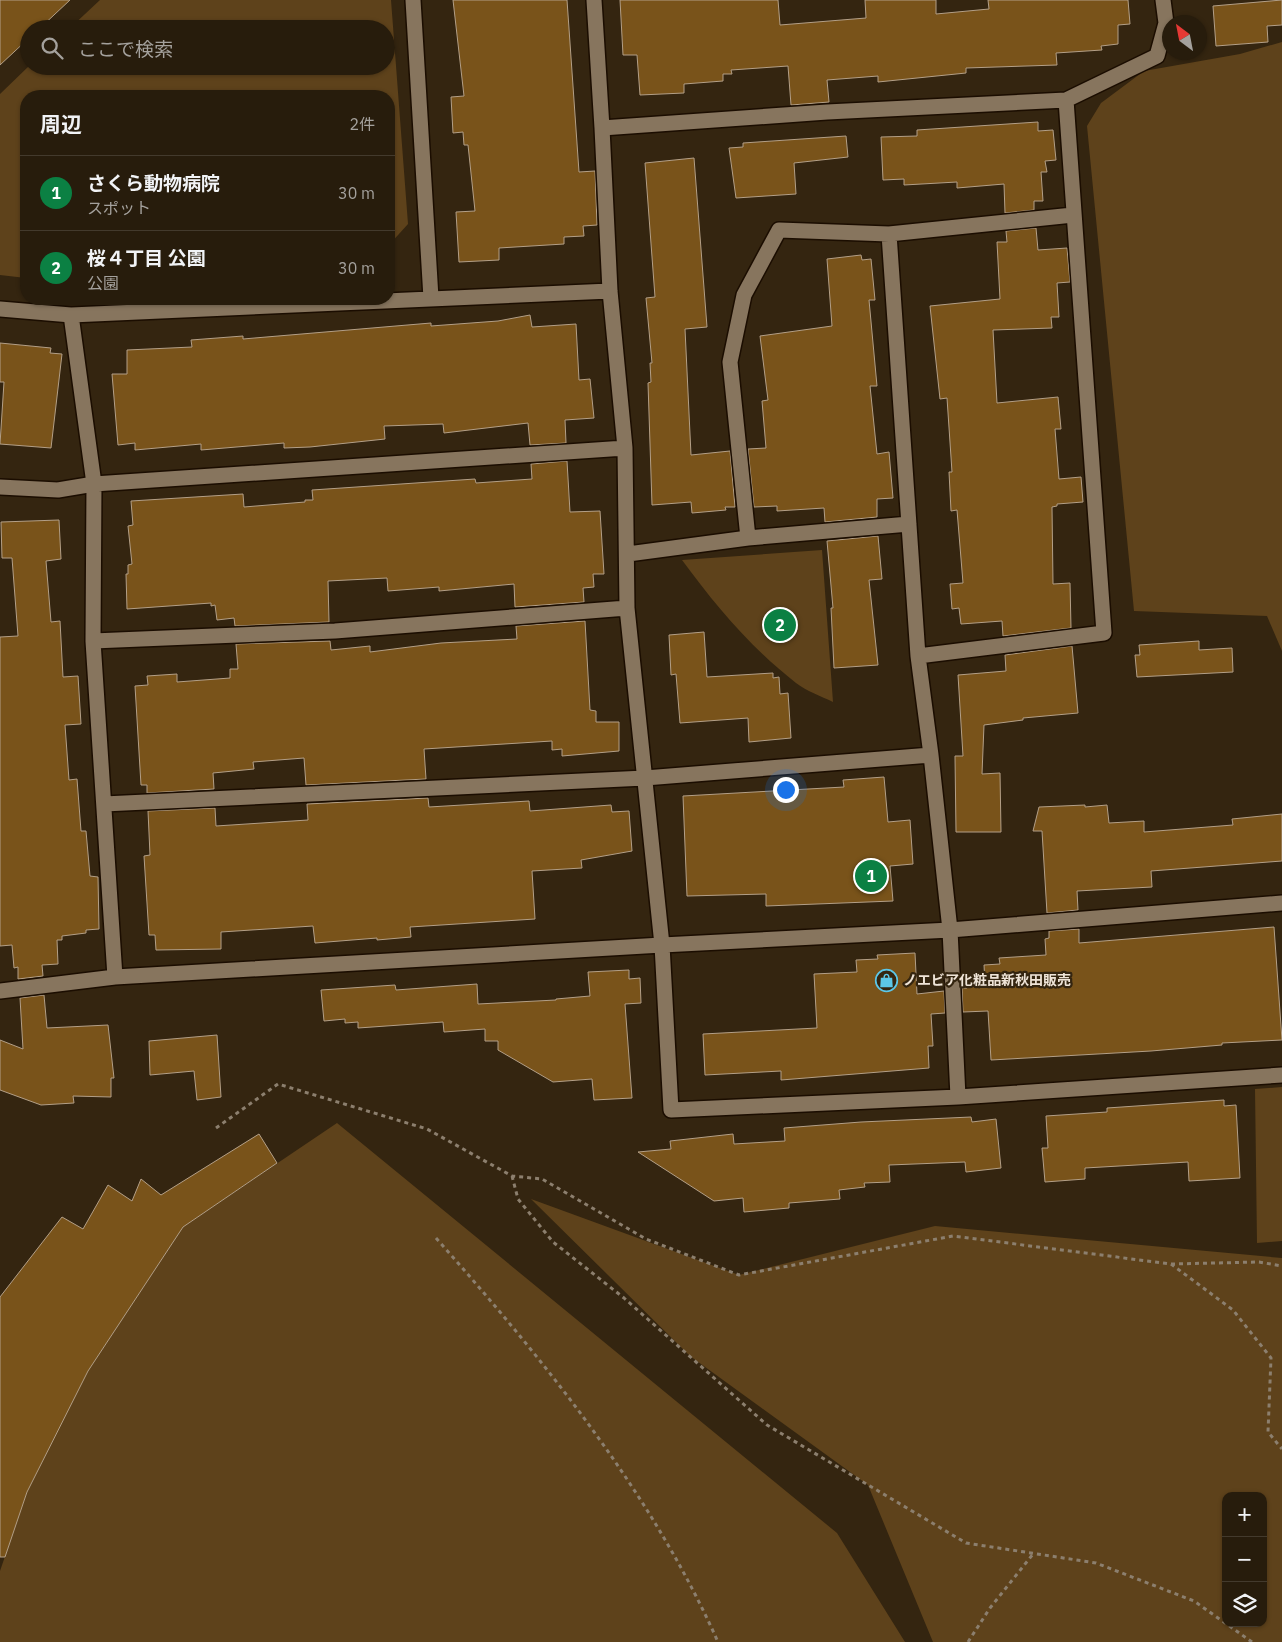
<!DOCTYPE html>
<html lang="ja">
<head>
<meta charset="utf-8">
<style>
	:root { --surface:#271c0c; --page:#2f2515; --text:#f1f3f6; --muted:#a4a19d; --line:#433a2d; --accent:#0b8043 }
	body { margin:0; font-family:"IBM Plex Sans","Noto Sans JP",sans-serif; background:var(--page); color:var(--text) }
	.controls { position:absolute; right:15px; bottom:15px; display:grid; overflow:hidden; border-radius:10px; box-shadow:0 1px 4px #0004 }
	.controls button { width:45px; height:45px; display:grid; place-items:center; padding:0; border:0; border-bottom:1px solid var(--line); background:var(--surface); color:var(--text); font:25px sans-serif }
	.compass { position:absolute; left:1162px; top:15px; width:45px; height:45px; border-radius:50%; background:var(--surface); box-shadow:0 1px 4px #0004; rotate:328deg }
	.you { position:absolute; left:785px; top:789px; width:18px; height:18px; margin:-12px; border:4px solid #fff; border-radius:50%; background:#1a73e8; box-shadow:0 0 0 8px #1a73e833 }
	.badge { display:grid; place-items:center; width:32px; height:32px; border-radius:50%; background:var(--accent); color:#fff; font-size:16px; font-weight:700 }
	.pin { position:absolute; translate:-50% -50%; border:2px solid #fff; box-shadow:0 1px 5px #0006 }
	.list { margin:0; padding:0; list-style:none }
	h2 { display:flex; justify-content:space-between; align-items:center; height:65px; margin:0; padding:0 20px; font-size:21px }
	h2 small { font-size:16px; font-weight:400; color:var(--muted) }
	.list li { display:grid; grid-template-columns:32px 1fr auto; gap:15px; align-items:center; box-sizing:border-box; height:75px; padding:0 20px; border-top:1px solid var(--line) }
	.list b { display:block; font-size:19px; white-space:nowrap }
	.list p { margin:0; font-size:16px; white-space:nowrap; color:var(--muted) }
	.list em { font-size:16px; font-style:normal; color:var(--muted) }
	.icon { flex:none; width:28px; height:28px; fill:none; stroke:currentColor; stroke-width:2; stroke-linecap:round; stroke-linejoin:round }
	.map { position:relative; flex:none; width:1282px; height:1642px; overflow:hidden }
	.search { position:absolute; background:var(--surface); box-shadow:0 1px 4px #0004; left:20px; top:20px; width:375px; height:55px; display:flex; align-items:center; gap:12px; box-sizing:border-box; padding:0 18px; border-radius:28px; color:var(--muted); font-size:19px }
	.panel { position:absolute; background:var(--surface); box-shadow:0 1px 4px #0004; left:20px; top:90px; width:375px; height:215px; border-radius:20px }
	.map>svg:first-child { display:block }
</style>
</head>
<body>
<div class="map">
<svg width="1282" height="1642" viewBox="0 0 1282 1642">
	<rect width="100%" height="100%" fill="#342510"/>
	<path fill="#5e421b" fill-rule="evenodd" d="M 100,0 L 391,0 L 408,224 L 389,245 L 389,96 L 26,96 L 26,278 L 0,275 L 0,94 L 29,66 L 386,66 L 386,29 L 69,29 Z
		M 1282,42 L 1282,651 L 1267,616 L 1134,611 L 1087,126 L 1101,103 L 1144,71 L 1240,54 Z
		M 822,550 L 833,702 C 821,696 806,691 796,683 C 751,648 715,605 682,560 Z
		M 1282,1087 L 1282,1241 L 1257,1243 L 1255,1089 Z
		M 337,1123 L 837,1533 L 905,1642 L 0,1642 L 0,1571 L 27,1492 L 88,1371 L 183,1227 Z
		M 531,1199 L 739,1275 L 935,1226 L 1282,1258 L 1282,1642 L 933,1642 L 868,1485 L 690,1356 ZM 1226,1496 L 1263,1496 L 1263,1623 L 1226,1623 Z"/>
	<path fill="#79531a" stroke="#b39f87" d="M 0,0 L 70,0 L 39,29 L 29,29 L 29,38 L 0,65 Z
		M 453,0 L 567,0 L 579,172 L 595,171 L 597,225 L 583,226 L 584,236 L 564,237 L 564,244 L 499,248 L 499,260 L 459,262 L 456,212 L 475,211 L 468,145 L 464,145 L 463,132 L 453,133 L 451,97 L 464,96 Z
		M 620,0 L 778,0 L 780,25 L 866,18 L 865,0 L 936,0 L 936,14 L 989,9 L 988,0 L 1128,0 L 1130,24 L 1118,25 L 1118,44 L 1101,46 L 1102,50 L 1056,53 L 1057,65 L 966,68 L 966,73 L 878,82 L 878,76 L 827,80 L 829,102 L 791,105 L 788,66 L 731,70 L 732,74 L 723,74 L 723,81 L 684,84 L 684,93 L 640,95 L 637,55 L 623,55 Z
		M 1282,0 L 1282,25 L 1267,26 L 1268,42 L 1216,46 L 1213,6 Z
		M 1038,122 L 1038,131 L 1053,130 L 1056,160 L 1045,161 L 1047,172 L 1041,172 L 1043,201 L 1034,201 L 1034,210 L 1005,213 L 1004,184 L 957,188 L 957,182 L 904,185 L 904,179 L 883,180 L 881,137 L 917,136 L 917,130 Z
		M 846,136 L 848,157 L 794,163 L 796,194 L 736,198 L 729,148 L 743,147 L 743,143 Z
		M 694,158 L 707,327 L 685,329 L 691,455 L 730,451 L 735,507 L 725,507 L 726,510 L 692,513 L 691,502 L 652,505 L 648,383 L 651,382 L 650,363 L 652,363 L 646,298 L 655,297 L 645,163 Z
		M 1036,228 L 1038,250 L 1067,248 L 1070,282 L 1057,283 L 1059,317 L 1051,317 L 1052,328 L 993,330 L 997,403 L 1058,397 L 1061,429 L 1055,429 L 1059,479 L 1081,477 L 1083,502 L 1057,504 L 1057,506 L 1052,507 L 1053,584 L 1070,583 L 1071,628 L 1003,636 L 1002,621 L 961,624 L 959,608 L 952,609 L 950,584 L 963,583 L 957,510 L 951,511 L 949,472 L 952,472 L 947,398 L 940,399 L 930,306 L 1000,299 L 997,242 L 1007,242 L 1006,231 Z
		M 861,255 L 862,260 L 871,259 L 875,300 L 869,300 L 877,386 L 870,386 L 877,454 L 889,452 L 893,498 L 877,499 L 877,517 L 825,522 L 824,508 L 777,511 L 777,506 L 754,507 L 748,449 L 766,448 L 762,401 L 768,400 L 760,336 L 832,326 L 827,259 Z
		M 530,315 L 532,327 L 576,324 L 579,380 L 590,379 L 594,418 L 565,420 L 566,443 L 530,445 L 528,423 L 444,433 L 443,424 L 384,426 L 385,439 L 310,447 L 284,448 L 284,443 L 201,450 L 201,444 L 135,450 L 135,443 L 118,445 L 112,374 L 127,374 L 127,350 L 192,347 L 191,340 L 243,336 L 243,339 L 431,323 L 431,326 L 498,321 Z
		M 0,343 L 51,348 L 50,353 L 62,354 L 51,448 L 0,444 L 4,382 L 0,382 Z
		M 567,461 L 570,512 L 600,511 L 604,574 L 593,574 L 594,587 L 583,588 L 584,602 L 515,607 L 514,584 L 439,591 L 439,587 L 388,591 L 387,578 L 328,581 L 329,622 L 235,626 L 234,618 L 217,620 L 215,605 L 211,606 L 211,603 L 127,609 L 126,574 L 128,574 L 128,565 L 132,564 L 128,526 L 133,525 L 131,501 L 243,494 L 244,507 L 305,502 L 305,500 L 313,500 L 312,490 L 475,479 L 476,483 L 532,479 L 531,464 Z
		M 59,520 L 61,559 L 46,561 L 51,622 L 60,621 L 63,677 L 78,676 L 81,724 L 65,725 L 69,780 L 77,779 L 81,831 L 86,831 L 90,876 L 98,877 L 99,929 L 86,930 L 86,933 L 62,936 L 62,940 L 57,940 L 58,964 L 42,965 L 43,976 L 18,979 L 18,967 L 14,968 L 12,945 L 0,946 L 0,637 L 18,636 L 12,558 L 2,558 L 1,522 Z
		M 878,536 L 882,579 L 869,580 L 878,665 L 834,668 L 831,608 L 833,608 L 827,541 Z
		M 585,621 L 590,710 L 596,711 L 596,722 L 619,722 L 619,751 L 562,756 L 562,749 L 552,750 L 552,741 L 424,749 L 426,779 L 306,785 L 304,758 L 253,762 L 254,769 L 213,773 L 214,789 L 147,793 L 147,785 L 141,785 L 135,686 L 148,685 L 147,676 L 177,674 L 177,682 L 230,678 L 230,669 L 238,669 L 236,644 L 330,641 L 331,650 L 370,646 L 370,652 L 441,643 L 517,639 L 516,626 Z
		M 704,632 L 707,677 L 773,673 L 773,678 L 779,677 L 780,694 L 788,693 L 791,738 L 749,742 L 748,718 L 680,723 L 676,674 L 671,675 L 669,635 Z
		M 1199,641 L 1199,650 L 1232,648 L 1233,672 L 1137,677 L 1135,655 L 1140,655 L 1139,645 Z
		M 1072,646 L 1078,713 L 1023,718 L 1023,720 L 984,725 L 982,774 L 1000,773 L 1001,832 L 956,832 L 955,756 L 963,756 L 958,675 L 1006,671 L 1005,655 Z
		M 884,777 L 888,822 L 910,820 L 913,864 L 890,866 L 893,901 L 766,906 L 766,894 L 687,896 L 683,796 L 844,787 L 843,780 Z
		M 428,798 L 429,807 L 529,801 L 530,811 L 611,805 L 612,812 L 629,811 L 632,851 L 581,860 L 582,868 L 532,871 L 535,919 L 410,927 L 411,937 L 377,940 L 377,938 L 315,943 L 313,926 L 221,932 L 221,949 L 156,950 L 155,935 L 149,935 L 144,856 L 150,855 L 148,811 L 215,808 L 216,826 L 308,820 L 307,804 Z
		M 1085,805 L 1085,807 L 1107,805 L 1109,823 L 1144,821 L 1144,832 L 1233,825 L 1232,819 L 1282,814 L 1282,861 L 1151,871 L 1152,887 L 1077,891 L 1078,910 L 1047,913 L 1042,831 L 1033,831 L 1039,807 Z
		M 1274,927 L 1282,1040 L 1222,1043 L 1222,1045 L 1151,1051 L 991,1060 L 988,1011 L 963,1012 L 962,988 L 967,988 L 967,985 L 985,984 L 984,965 L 1000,964 L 999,958 L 1046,955 L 1045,939 L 1049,938 L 1049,931 L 1079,929 L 1079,943 Z
		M 915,953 L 917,994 L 944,991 L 945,1013 L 931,1014 L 933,1046 L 928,1046 L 929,1068 L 781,1080 L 781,1071 L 705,1075 L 703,1034 L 817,1028 L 814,974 L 857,972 L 856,960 L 878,959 L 877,955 Z
		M 629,970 L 629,979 L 640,978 L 641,1003 L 625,1004 L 632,1098 L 594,1100 L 592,1079 L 553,1082 L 498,1050 L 498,1041 L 485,1041 L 485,1029 L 444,1032 L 443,1022 L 358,1028 L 358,1022 L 345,1023 L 345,1019 L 324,1021 L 321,990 L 395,985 L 396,990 L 477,984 L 478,1004 L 556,1000 L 556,999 L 590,996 L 588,972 Z
		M 44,995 L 47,1028 L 108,1025 L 114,1078 L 111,1078 L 111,1097 L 73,1096 L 74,1103 L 41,1105 L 0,1090 L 0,1040 L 23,1049 L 20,998 Z
		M 217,1035 L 221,1097 L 197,1100 L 194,1071 L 150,1075 L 149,1041 Z
		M 1224,1100 L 1224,1106 L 1236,1105 L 1240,1178 L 1189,1181 L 1188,1162 L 1085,1168 L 1085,1179 L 1045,1182 L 1042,1148 L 1048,1148 L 1046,1116 L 1107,1112 L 1107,1108 Z
		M 971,1117 L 972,1122 L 996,1119 L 1001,1168 L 966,1172 L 965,1162 L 889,1165 L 890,1182 L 864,1183 L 865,1187 L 839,1190 L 840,1199 L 789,1203 L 789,1208 L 744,1212 L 743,1198 L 714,1201 L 638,1152 L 671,1149 L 670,1141 L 733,1134 L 734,1144 L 785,1141 L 784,1128 L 861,1122 Z
		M 259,1134 L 277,1163 L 183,1227 L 88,1371 L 27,1492 L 5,1557 L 0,1557 L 0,1297 L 62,1217 L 83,1229 L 108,1185 L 132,1201 L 141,1179 L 161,1195 Z"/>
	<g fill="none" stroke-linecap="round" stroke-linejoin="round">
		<defs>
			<path id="minor" d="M 413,0 L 431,298
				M 594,0 L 602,128 L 827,112 L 1066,100 L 1157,56 L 1166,23 L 1163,0
				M 889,234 L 918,656 L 931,755 L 950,930 L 958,1097
				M 0,309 L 71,315 L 610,291
				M 71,315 L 94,484 L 93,641 L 115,977
				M 0,487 L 58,490 L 94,484 L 625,448
				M 748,538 L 730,362 L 744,295 L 779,230 L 889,234 L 1073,215
				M 628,554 L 748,538 L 909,524
				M 93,641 L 335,631 L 627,608
				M 918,656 L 1104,633 L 1066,100
				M 104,804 L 645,778 L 931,755
				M 1282,903 L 950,930 L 662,945 L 671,1110 L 958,1097 L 1282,1075
				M 0,991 L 115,977 L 662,945 L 627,608 L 625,448 L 610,291 L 602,128"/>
		</defs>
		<use href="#minor" stroke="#1b0d00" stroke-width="18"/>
		<path stroke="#8c7f6e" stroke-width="3" stroke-dasharray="4 4" stroke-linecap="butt" d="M 216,1128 L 278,1084 L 427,1129 L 512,1176 L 542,1179 L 646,1239 L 739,1275 L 953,1236 L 1171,1264 L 1233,1310 L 1271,1358 L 1268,1432 L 1282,1449
			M 512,1176 L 518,1199 L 553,1242 L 624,1298 L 767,1425 L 966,1543 L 1096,1563 L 1194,1601 L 1252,1642
			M 436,1238 C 544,1360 651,1492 718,1642
			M 1171,1264 L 1259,1262 L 1282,1266
			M 968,1642 L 990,1608 L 1033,1554"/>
		<use href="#minor" stroke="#87755e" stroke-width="15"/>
	</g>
	<defs>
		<symbol id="shop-ring" viewBox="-11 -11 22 22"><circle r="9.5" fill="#342510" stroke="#5cc7e8" stroke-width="1.5"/><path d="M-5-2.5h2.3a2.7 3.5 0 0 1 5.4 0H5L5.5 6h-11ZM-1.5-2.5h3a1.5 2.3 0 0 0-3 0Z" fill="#5cc7e8"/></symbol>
	</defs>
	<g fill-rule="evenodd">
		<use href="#shop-ring" x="874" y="968" width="25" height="25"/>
	</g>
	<g text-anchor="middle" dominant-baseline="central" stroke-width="4.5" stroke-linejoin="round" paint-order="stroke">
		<g font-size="14" font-weight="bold" fill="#efe4d7" stroke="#342510" text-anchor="start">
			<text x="903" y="980">ノエビア化粧品新秋田販売</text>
		</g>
	</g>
</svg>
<div class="controls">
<button>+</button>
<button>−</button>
<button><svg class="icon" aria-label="layers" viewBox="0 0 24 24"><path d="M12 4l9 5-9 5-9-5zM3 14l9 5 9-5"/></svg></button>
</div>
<svg class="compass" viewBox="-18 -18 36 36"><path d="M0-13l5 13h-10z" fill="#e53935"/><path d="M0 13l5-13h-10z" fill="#a4a19d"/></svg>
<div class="you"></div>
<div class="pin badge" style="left:871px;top:876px">1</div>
<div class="pin badge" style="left:780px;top:625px">2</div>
<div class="search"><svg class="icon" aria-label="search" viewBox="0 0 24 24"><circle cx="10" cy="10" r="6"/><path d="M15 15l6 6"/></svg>ここで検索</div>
<section class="panel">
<h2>周辺<small>2件</small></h2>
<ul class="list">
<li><span class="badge">1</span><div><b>さくら動物病院</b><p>スポット</p></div><em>30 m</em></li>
<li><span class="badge">2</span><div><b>桜４丁目 公園</b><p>公園</p></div><em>30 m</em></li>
</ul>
</section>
</div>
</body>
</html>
